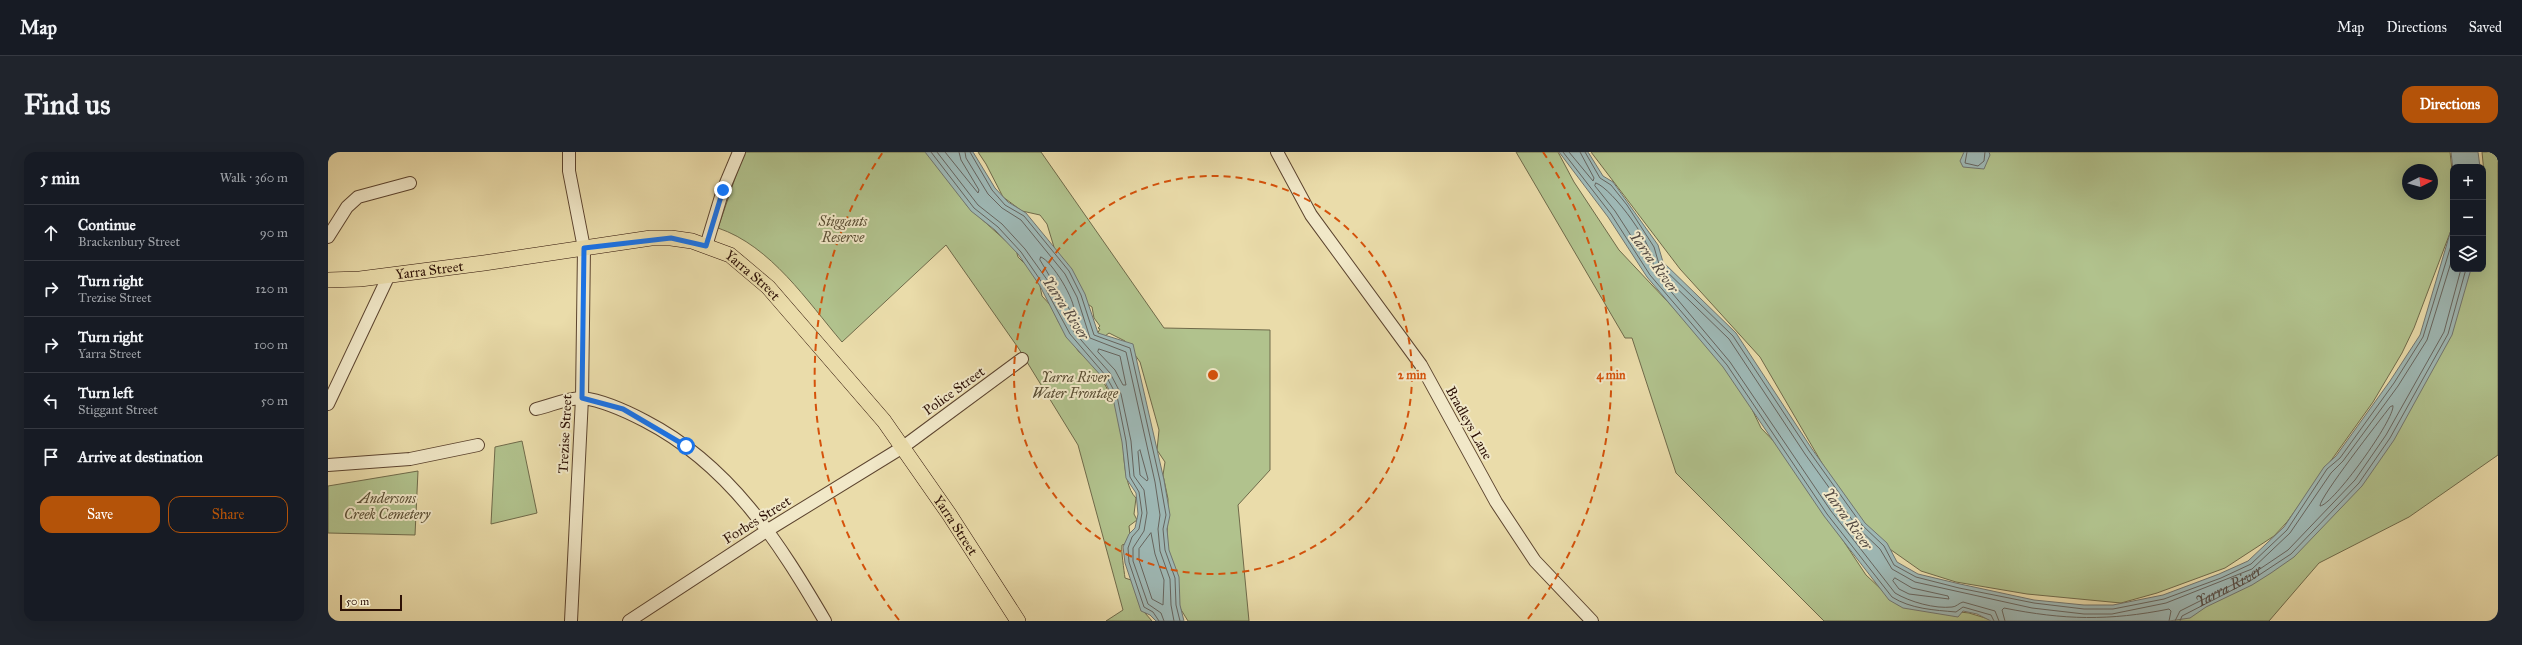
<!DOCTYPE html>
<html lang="en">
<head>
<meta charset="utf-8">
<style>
	:root { --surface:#171b24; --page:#20242c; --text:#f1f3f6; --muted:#9ea1a6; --line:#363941; --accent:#b45309 }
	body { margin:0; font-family:"IM FELL Great Primer",serif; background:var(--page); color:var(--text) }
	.controls { position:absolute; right:12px; top:12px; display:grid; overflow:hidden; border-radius:8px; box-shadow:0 4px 16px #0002 }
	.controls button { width:36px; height:36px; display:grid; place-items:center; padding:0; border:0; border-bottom:1px solid var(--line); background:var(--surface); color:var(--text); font:20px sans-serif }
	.compass { position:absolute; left:2074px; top:12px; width:36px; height:36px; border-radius:50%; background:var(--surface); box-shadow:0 4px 16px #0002; rotate:84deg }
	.scale { position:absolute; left:12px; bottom:10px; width:62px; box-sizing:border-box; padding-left:4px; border:2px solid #2d1106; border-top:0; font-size:11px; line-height:14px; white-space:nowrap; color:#2d1106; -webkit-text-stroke:3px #f1e8c8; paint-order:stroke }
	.stop { position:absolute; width:12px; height:12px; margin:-9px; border:3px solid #1a73e8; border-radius:50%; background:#fff }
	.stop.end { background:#1a73e8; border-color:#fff; box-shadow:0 1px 4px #0008 }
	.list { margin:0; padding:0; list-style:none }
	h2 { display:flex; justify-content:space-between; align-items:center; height:52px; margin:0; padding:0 16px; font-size:17px }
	h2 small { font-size:13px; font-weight:400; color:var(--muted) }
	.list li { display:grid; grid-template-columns:26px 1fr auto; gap:12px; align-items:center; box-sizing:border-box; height:56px; padding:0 16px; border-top:1px solid var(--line) }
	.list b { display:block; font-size:15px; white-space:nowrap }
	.list p { margin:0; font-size:13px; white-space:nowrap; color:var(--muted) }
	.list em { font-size:13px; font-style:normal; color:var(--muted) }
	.actions { display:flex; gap:8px; padding:12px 16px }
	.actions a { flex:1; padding:9px 0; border:1px solid var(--accent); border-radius:12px; text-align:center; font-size:14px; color:var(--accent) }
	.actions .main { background:var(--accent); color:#fff }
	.icon { flex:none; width:22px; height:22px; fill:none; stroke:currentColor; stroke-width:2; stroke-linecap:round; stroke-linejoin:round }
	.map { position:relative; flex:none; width:2170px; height:469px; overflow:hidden; border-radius:12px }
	header { display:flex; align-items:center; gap:24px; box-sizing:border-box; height:56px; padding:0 20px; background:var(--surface); border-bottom:1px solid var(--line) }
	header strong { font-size:19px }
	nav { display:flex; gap:22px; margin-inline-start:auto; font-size:14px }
	.intro { display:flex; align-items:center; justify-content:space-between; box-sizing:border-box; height:96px; padding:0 24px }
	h1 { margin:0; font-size:28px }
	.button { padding:10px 18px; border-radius:12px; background:var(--accent); color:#fff; font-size:14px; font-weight:700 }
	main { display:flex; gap:24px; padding:0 24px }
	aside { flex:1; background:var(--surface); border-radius:12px; box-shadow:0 4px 16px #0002 }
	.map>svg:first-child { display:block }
</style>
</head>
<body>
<header>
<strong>Map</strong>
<nav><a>Map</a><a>Directions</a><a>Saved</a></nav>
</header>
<div class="intro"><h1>Find us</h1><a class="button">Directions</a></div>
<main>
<aside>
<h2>5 min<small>Walk · 360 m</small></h2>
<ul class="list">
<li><svg class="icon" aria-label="ahead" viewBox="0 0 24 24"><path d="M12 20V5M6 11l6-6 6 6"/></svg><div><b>Continue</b><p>Brackenbury Street</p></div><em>90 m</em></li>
<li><svg class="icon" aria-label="right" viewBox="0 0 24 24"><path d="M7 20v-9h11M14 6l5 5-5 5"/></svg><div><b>Turn right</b><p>Trezise Street</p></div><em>120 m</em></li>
<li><svg class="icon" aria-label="right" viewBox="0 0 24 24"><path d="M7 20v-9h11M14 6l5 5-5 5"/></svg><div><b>Turn right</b><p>Yarra Street</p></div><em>100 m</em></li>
<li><svg class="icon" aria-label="left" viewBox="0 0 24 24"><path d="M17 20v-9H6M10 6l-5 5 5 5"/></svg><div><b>Turn left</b><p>Stiggant Street</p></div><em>50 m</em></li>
<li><svg class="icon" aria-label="arrive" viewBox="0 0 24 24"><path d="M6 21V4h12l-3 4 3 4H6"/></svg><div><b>Arrive at destination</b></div></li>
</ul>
<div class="actions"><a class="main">Save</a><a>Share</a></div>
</aside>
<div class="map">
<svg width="2170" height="469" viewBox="0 0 2170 469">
	<rect width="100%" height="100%" fill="#eadcaa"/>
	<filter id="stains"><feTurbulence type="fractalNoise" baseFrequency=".005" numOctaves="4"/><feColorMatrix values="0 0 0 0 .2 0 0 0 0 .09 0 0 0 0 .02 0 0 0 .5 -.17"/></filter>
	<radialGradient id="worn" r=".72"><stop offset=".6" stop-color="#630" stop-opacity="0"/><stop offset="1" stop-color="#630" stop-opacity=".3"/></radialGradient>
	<path fill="#b1c28d" stroke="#6f6a4a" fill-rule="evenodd" d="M 416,0 L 604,0 L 633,41 L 639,54 L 688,98 L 690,105 L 701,116 L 712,134 L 714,144 L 725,156 L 730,169 L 751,200 L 767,212 L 777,224 L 775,229 L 782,242 L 796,251 C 795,273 792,331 808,346 L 806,362 L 809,368 L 801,374 L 802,383 L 797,392 L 794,393 C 793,399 796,418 797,426 L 803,428 L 817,461 L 824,469 L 778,469 L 795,458 L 750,293 L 691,197 L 618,93 L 514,190 C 479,149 443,94 390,76 Z
		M 650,0 L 713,0 L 836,176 L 942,178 L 942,318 L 910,353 L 921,469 L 860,469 L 852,456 L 839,393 L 840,347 L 835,323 L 837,310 L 829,298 L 831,278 L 812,210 L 797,189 L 781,181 L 777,184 L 769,182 L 772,177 L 770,176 L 772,174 L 766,166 L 764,155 L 751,146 L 729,105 L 719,72 L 712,63 L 694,59 L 675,45 L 658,12 Z
		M 1188,0 L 1230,0 L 1246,30 L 1291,98 L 1388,201 L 1421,251 L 1433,276 L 1457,301 L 1538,423 L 1570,453 L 1641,461 L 1667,469 L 1496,469 L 1348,321 L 1304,186 L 1297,186 Z
		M 1263,0 L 2122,0 L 2125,27 L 2125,73 L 2086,176 L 2074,201 L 2045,250 L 1959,370 L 1946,384 L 1897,416 L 1829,441 L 1793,451 L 1699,442 L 1628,430 L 1593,419 L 1549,388 L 1512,342 L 1432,205 L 1352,117 ZM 2080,18 L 2104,18 L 2104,42 L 2080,42 Z
		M 2154,0 L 2170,0 L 2170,303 L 2081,365 L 1991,411 L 1941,469 L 1820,469 L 1892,447 L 2089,244 C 2112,205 2127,160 2142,117 L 2155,117 L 2157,31 Z
		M 194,289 L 209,361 L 163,372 L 167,295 Z
		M 90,319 L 87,383 L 0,381 L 0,334 Z"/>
	<path fill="#9eb8b5" stroke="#71756f" d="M 597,0 L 645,0 L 667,36 L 680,50 L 698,61 L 744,117 L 757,142 L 770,181 L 805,192 L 836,328 L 842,363 L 839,377 L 841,398 L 851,425 L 852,453 L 856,469 L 828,469 L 822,463 L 813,459 L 797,411 L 795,395 L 801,382 L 807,376 L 810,362 L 808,341 L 798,326 L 794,290 L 785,246 L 775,226 L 738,185 L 712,134 L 690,102 L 667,78 L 643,59 Z
		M 1231,0 L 1260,0 L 1275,24 L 1285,30 L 1330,93 L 1335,110 L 1408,181 L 1484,297 L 1537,371 L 1559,391 L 1569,410 L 1590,422 L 1632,432 L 1706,448 L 1756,453 L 1785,453 L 1835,443 L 1891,422 L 1920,409 L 1956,375 L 1996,315 L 2008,304 L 2062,229 L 2092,183 L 2123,78 L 2125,64 L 2125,117 L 2143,117 L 2124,183 L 2066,288 L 2034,334 L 1966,405 L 1943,421 L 1924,433 L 1878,455 L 1862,466 L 1841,469 L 1663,469 L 1649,462 L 1635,459 L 1630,465 L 1575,456 L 1561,448 L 1496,364 L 1395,215 L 1319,125 L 1280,65 Z
		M 1636,0 L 1661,0 L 1662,3 L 1656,17 L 1635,15 L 1632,9 Z
		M 2123,0 L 2150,0 L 2152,15 L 2125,15 L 2125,18 Z"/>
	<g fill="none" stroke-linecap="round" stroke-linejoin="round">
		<g stroke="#66645e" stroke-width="1">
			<path d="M 603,0 L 646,56 L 670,75 L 693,100 L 715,132 L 742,182 L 778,224 L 789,244 L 798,289 L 802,325 L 811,340 L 814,361 L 811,377 L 804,385 L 800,396 L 801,410 L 816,455 L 825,460 L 831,469"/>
			<path d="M 609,0 L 650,53 L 674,72 L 697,97 L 720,129 L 746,180 L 782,221 L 793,242 L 803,289 L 806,324 L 816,338 L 819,361 L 816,379 L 805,396 L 805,409 L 820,452 L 833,461 L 836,469"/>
			<path d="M 617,0 L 650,41 L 651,38 L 633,8 L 631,0"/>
			<path d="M 637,0 L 638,6 L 660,42 L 674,56 L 693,68 L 737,122 L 749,145 L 762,186 L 798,200 L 827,330 L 832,363 L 830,377 L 832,399 L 842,427 L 843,453 L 846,469"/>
			<path d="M 642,0 L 664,38 L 677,53 L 696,64 L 741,119 L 753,143 L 766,183 L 802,196 L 832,329 L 838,363 L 835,377 L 837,398 L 847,426 L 848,453 L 852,469"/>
			<path d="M 1235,0 L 1283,62 L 1322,123 L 1399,213 L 1499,362 L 1564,445 C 1583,457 1606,458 1628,460 L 1635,455 L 1663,463 L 1666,469"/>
			<path d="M 1241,0 L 1265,29 L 1266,26 L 1252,0"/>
			<path d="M 1257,0 L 1272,26 L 1283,33 L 1299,53 L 1326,95 L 1331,112 L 1405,184 L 1481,299 L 1534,373 L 1556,394 L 1566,413 L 1588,425 L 1631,436 L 1706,451 L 1756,457 L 1785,457 L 1836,447 L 1893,426 L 1923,412 L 1959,378 L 1999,317 L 2012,306 L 2066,231 L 2095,185 L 2125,87"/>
			<path d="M 1639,0 L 1637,11 L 1650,14 L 1656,9 L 1657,0"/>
			<path d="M 1268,31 C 1284,36 1329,97 1325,114 L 1322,113 L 1287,59 L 1267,34 Z"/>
			<path d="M 713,105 C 724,109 748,149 746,160 L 743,160 L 712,108 Z"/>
			<path d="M 771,197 L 792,204 L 798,233 L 795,233 L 787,218 L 770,200 Z"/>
			<path d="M 2065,254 C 2067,267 2005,353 1992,354 C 1991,346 2052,268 2062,255 Z"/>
			<path d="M 812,298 L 820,327 L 819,329 L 812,323 L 810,300 Z"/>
			<path d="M 823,381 L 827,402 L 836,428 L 835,453 L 824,447 L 811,408 L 811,397 Z"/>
			<path d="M 1567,426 L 1584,436 L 1620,444 L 1621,447 L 1581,442 L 1571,437 L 1565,429 Z"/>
			<path d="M 1671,469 L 1667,459 L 1635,450 C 1631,451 1628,455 1624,455 C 1607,457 1582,450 1567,441 L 1503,359 L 1402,210 L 1329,123 L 1330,121 L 1332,120 L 1401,187 L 1477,302 L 1530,376 L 1552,397 L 1564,417 L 1587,430 L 1704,456 L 1756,462 L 1784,462 L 1838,451 L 1924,417 L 1962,381 L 2003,321 L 2015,309 L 2070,234 L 2099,188 L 2125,104"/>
			<path d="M 1677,469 L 1674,458 L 1676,456 C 1736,468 1781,469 1841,457 L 1843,459 L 1841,469"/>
			<path id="s1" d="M 1847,469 L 1852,459 L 1920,425 L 1960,398 L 2027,328 L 2058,283 L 2116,180 L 2133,117"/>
			<path d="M 1852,469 L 1854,464 L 1922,429 L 1963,402 L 2031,331 L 2062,286 L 2120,182 L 2138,117"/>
		</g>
		<defs>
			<path id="minor" d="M 241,0 L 241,19 L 256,96 L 254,246 L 243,469
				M 949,0 L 983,63 L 1093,213 L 1168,350 L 1207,409 L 1264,469
				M 0,85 L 19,55 L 30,45 L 82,31
				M 378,94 L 395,38 L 411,0
				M 0,252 L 61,123
				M 208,257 C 222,254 241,245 255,246 C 277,249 298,259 317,269 C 402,313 450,389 497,469
				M 0,313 L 82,307 L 150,293
				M 301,469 L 440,378 L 575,295 L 694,207"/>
			<g id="major">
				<path id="s2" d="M 0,128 L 32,127 L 156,111 L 323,86 L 343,86 L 364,89 L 402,103 L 440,135 L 556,269 L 621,362 L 690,469"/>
			</g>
		</defs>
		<use href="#minor" stroke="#5c442f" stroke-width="14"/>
		<use href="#major" stroke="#2d1106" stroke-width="16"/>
		<use href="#minor" stroke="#f1e8c8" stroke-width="12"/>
		<use href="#major" stroke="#eadcaa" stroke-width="15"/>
	</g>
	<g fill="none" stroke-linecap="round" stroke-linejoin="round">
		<path stroke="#1a73e8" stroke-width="5" d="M 358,294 L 295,257 L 254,246 L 256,96 L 343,86 L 378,94 L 395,38"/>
	</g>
	<g fill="none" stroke="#d5520b" stroke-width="2" stroke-dasharray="7 5">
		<circle cx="885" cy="223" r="199"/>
		<path d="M571 468A398 398 0 0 1 555 0M1215 0A398 398 0 0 1 1199 468"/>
	</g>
	<g text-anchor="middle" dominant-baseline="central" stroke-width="4" stroke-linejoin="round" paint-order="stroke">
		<g font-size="14" font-style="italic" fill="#5b4f35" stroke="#f1e8c8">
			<text x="515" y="69">Stiggants<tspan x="515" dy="16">Reserve</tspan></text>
			<text x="747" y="225">Yarra River<tspan x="747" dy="16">Water Frontage</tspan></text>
			<text x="59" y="346">Andersons<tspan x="59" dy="16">Creek Cemetery</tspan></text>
		</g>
		<g font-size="14" fill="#2d1106" stroke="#f1e8c8">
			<text stroke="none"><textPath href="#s2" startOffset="102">Yarra Street</textPath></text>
			<text stroke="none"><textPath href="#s2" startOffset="438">Yarra Street</textPath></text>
			<text transform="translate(626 239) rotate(-36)">Police Street</text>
			<text transform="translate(1141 271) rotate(61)">Bradleys Lane</text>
			<text transform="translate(237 282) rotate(-87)">Trezise Street</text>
			<text transform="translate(429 368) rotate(-32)">Forbes Street</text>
			<text stroke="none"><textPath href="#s2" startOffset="761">Yarra Street</textPath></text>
		</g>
		<g font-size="15" font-style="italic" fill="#554b43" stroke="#f1e8c8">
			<text transform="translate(1326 110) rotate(54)">Yarra River</text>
			<text transform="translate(738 156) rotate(57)">Yarra River</text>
			<text transform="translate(1520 367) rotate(54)">Yarra River</text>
			<text stroke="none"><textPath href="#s1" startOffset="66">Yarra River</textPath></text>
		</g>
	</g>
	<circle cx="885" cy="223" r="6" fill="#d5520b" stroke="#f1e8c8" stroke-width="2"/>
	<g font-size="12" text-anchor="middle" font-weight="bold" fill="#d5520b" stroke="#f1e8c8" stroke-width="4" stroke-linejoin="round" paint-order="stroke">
		<text x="1084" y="227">2 min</text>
		<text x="1283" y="227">4 min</text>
	</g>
	<rect width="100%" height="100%" filter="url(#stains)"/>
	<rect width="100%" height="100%" fill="url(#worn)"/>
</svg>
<div class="controls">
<button>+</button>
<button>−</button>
<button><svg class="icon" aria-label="layers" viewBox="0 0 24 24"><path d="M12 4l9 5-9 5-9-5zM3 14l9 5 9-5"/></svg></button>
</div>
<svg class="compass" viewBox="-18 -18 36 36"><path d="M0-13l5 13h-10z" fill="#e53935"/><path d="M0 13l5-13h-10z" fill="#9ea1a6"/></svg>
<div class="scale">50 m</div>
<div class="stop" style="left:358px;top:294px"></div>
<div class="stop end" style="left:395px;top:38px"></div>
</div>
</main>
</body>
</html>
